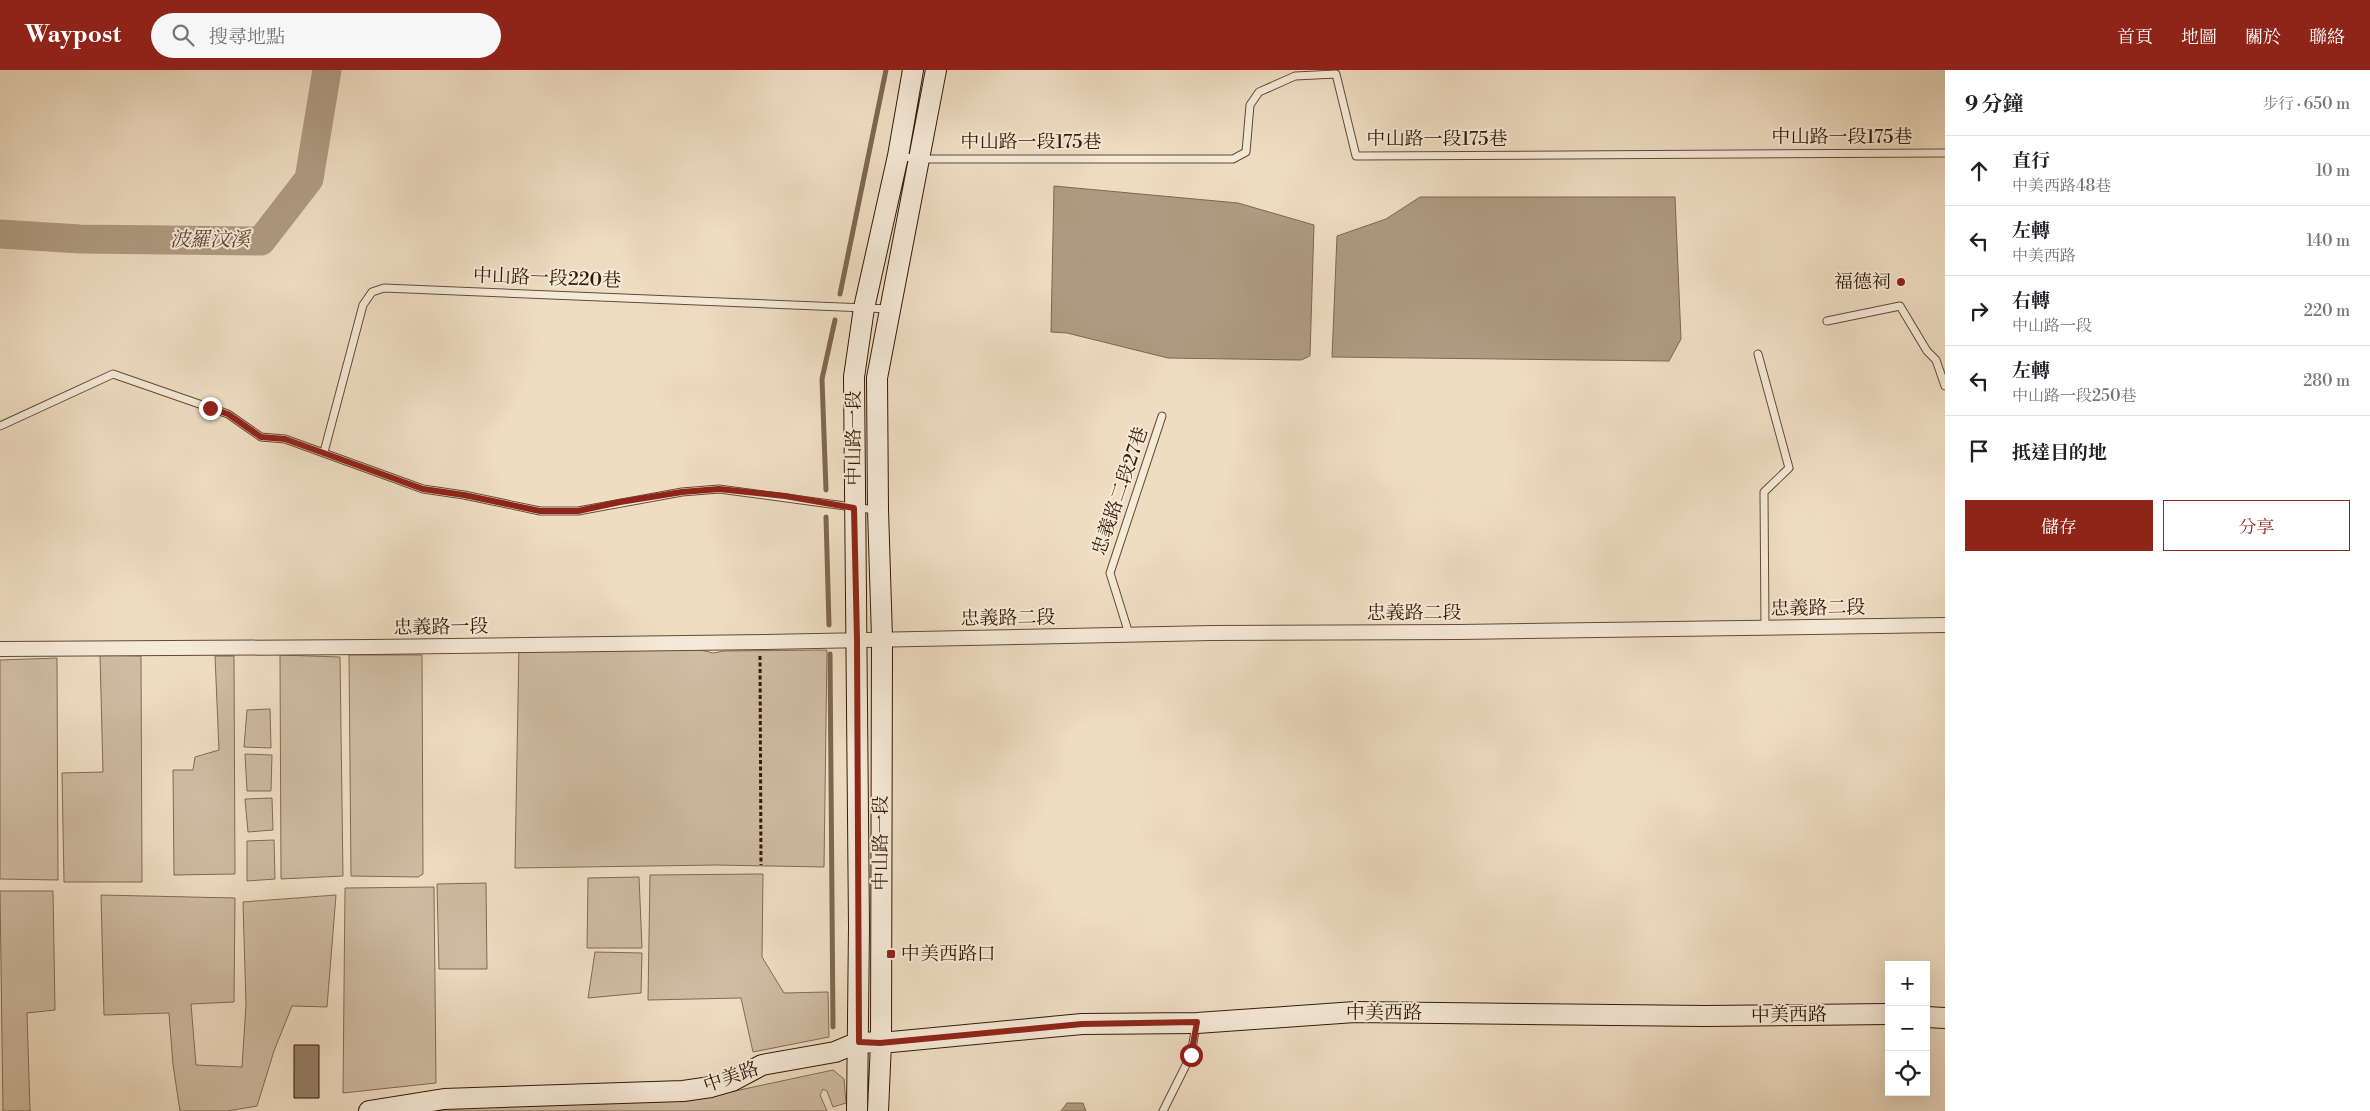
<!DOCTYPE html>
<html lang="zh-TW">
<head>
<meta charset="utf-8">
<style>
	:root { --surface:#fff; --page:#f6f6f6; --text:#202124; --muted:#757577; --line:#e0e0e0; --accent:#8f2418 }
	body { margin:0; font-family:"Libre Bodoni","Noto Serif TC",serif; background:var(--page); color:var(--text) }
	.controls { position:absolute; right:15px; bottom:15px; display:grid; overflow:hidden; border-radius:0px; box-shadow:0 5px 20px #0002 }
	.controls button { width:45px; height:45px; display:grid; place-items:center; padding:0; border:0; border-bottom:1px solid var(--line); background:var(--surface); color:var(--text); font:25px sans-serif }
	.stop { position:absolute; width:15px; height:15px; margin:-11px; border:4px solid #8f2418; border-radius:50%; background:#fff }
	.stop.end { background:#8f2418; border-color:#fff; box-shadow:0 1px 5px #0008 }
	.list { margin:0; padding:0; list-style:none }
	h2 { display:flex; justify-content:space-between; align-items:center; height:65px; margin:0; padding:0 20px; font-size:21px }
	h2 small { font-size:16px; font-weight:400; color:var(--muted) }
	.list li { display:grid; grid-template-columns:32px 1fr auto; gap:15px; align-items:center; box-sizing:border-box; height:70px; padding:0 20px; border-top:1px solid var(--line) }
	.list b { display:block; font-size:19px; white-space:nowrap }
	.list p { margin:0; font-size:16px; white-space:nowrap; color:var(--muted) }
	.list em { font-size:16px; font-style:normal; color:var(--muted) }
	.actions { display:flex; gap:10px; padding:15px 20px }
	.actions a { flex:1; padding:11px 0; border:1px solid var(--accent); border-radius:0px; text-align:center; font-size:18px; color:var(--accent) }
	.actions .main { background:var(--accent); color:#fff }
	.icon { flex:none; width:28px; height:28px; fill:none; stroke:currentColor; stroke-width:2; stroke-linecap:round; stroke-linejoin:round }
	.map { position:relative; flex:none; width:1945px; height:1041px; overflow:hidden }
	header { display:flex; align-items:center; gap:30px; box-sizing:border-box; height:70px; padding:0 25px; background:var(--accent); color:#fff }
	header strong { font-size:24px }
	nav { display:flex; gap:28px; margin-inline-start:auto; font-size:18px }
	.search { width:350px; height:45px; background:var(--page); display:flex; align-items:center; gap:12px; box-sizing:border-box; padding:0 18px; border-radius:28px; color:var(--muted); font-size:19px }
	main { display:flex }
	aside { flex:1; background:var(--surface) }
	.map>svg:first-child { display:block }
</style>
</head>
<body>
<header>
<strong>Waypost</strong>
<div class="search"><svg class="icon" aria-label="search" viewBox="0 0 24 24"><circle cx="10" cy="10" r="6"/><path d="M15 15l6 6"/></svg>搜尋地點</div>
<nav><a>首頁</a><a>地圖</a><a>關於</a><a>聯絡</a></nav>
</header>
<main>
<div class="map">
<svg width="1945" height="1041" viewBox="0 0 1945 1041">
	<rect width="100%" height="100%" fill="#efddc2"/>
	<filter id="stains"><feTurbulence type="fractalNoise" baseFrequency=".004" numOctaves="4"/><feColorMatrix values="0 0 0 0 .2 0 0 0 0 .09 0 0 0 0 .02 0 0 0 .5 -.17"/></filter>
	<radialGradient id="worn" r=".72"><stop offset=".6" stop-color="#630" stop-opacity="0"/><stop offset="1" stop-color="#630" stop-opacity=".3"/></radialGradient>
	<path fill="#cfbca2" stroke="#826b53" d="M 669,572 L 713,583 L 724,581 L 827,580 L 824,797 L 716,795 L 515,798 L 519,575 Z
		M 100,585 L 141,586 L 142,812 L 64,812 L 62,703 L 103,702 Z
		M 280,585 L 340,587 L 343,806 L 281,809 Z
		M 349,585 L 422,585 L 423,804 L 418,807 L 351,806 Z
		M 215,586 L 234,586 L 235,804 L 174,805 L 173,700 L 193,700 L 195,687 L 219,680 Z
		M 57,588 L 58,810 L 0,809 L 0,590 Z
		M 270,639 L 271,678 L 244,677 L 247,640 Z
		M 245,684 L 272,685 L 271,721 L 247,721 Z
		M 272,728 L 273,760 L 248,762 L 245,729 Z
		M 274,770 L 275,809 L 247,811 L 247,771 Z
		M 763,804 L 762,887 L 784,923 L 828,922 L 829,967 L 753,982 L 741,928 L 648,930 L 650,805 Z
		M 639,807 L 642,878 L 587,878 L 588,808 Z
		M 486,813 L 487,899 L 439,899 L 437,814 Z
		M 434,817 L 436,1013 L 343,1023 L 345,818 Z
		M 0,821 L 53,821 L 55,940 L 27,943 L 30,1041 L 3,1041 Z
		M 101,825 L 235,828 L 234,932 L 191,934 L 196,995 L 242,997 L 246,935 L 243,832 L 336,825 L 327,937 L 292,936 L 274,981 L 257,1036 L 227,1041 L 180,1041 L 173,995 L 169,943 L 104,945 Z
		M 595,882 L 642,883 L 641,923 L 588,928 Z
		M 833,1000 L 844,1009 L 846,1033 L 833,1037 L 827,1021 L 823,1019 L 820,1025 L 827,1041 L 429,1041 L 469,1036 L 688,1031 Z"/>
	<path fill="#af9b81" stroke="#7e674f" d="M 1054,116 L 1238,133 L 1314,155 L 1310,286 L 1301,290 L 1168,288 L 1067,263 L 1051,262 Z
		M 1420,127 L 1675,127 L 1681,269 L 1669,291 L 1332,287 L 1337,166 L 1386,149 Z
		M 1067,1033 L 1083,1033 L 1086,1041 L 1061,1041 Z"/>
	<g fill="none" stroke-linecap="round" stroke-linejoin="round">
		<path stroke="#7e674f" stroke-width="5" d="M 840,224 L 886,0
			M 826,420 L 822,309 L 835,250
			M 826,447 L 829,555
			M 830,584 L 833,957"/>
		<path stroke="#af9b81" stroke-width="29" d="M 0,164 L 80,169 L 261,171 L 309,109 L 327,0"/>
	</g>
	<path fill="#957f67" stroke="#341a04" d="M 294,975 L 319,975 L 319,1028 L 294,1028 Z"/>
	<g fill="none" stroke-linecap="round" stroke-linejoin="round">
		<defs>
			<path id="lane" d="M 899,86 L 919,89 L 1233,89 L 1246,82 L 1250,35 L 1259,22 L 1295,6 L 1336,4 L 1356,86 L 1945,83
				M 1827,251 L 1900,236 L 1927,281 L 1936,290 L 1945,316
				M 1758,284 L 1789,398 L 1764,422 L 1765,558
				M 0,356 L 113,304 L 228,344 L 261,367 L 285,369 L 423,419 L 464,425 L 540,441 L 578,441 L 682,422 L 719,419 L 875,440
				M 324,382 L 363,235 L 372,222 L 384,218 L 890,239
				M 1129,564 L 1110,503 L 1162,346
				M 1163,1041 L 1191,985 L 1196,955"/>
			<path id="street" d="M 0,579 L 372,577 L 765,572 L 1213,563 L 1459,562 L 1945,555"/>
			<path id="secondary" d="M 1926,947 L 1945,948
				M 369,1041 L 444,1029 L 683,1021 L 711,1017 L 732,1011 L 762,995 L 835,982 L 859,972 L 881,973 L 1082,954 L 1197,953 L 1355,942 L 1705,946 L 1889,944
				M 857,1041 L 859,857 L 854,307 L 864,238 L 898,86 L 913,0
				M 878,1041 L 881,973 L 882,568 L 878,440 L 877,308 L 936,0"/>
		</defs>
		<use href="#lane" stroke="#634b34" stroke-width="9"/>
		<use href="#street" stroke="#634b34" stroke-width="16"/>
		<use href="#secondary" stroke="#341a04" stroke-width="22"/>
		<path stroke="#341a04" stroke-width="3" stroke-dasharray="4 2.5" stroke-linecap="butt" d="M 760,586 L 761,795"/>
		<use href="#lane" stroke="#f5e9d7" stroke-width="7"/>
		<use href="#street" stroke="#f5e9d7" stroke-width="14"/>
		<use href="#secondary" stroke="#f5e9d7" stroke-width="20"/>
	</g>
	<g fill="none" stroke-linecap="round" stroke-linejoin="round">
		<path stroke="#8f2418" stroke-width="6" d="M 210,338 L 228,344 L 261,367 L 285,369 L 423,419 L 464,425 L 540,441 L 578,441 L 620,432 L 682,422 L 719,419 L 785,426 L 854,438 L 857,569 L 859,972 L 880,973 L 1082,954 L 1197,952 L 1191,985"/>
	</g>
	<g fill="#8f2418" stroke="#f5e9d7" stroke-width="2">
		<circle cx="1901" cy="212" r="5"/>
		<rect x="886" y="879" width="10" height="10" rx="2.5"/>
	</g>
	<g text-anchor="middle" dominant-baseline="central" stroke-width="4" stroke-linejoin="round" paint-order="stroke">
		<g font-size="19" fill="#341a04" stroke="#f5e9d7">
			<text x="1842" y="67">中山路一段175巷</text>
			<text x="1437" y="69">中山路一段175巷</text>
			<text x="1031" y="72">中山路一段175巷</text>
			<text transform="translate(547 208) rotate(2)">中山路一段220巷</text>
			<text transform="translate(854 368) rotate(-90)">中山路一段</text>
			<text transform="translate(1120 421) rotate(-71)">忠義路二段27巷</text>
			<text transform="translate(1818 538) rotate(-1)">忠義路二段</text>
			<text x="1414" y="543">忠義路二段</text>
			<text transform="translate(1008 548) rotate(-1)">忠義路二段</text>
			<text transform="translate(441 557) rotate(-1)">忠義路一段</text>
			<text transform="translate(881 773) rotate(-90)">中山路一段</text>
			<text x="1384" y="943">中美西路</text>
			<text transform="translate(1789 945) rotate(-1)">中美西路</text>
			<text transform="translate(731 1007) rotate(-19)">中美路</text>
		</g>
		<g font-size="19" fill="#341a04" stroke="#f5e9d7" text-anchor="end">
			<text x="1891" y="212">福德祠</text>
			<text x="901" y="884" text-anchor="start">中美西路口</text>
		</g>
		<g font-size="20" font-style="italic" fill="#5f4730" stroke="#f5e9d7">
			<text x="210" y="170">波羅汶溪</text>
		</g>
	</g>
	<rect width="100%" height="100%" filter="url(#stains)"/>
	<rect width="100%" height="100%" fill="url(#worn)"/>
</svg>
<div class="controls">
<button>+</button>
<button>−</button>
<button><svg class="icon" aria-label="locate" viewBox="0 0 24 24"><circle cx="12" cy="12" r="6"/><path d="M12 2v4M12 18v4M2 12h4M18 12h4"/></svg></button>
</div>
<div class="stop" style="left:1191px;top:985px"></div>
<div class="stop end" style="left:210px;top:338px"></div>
</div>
<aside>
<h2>9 分鐘<small>步行 · 650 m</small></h2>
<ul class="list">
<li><svg class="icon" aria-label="ahead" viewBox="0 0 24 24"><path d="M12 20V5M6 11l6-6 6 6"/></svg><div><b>直行</b><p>中美西路48巷</p></div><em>10 m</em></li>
<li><svg class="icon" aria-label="left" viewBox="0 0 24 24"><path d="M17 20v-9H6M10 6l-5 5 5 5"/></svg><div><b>左轉</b><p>中美西路</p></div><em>140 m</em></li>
<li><svg class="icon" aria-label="right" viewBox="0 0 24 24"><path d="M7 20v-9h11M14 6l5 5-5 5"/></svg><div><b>右轉</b><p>中山路一段</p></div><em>220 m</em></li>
<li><svg class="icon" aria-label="left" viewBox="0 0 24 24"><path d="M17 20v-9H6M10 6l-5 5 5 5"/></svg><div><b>左轉</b><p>中山路一段250巷</p></div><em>280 m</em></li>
<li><svg class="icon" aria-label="arrive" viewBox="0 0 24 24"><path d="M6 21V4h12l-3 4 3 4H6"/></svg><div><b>抵達目的地</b></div></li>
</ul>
<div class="actions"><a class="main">儲存</a><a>分享</a></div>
</aside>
</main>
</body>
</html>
